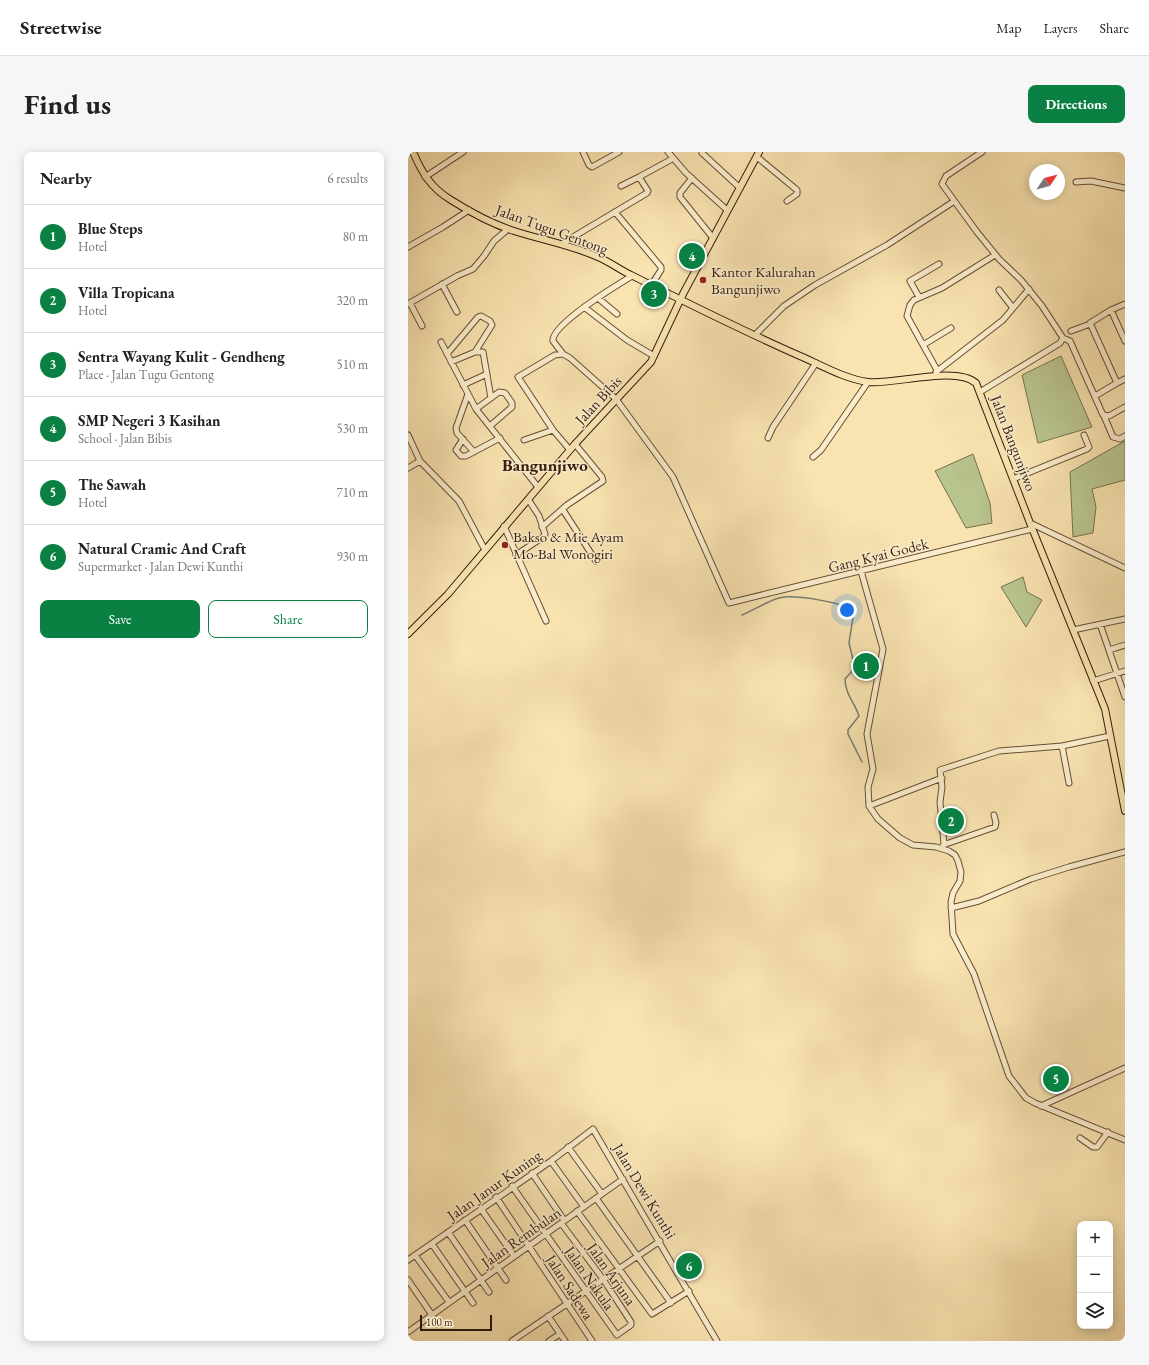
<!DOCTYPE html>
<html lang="en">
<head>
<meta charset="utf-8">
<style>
	:root { --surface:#fff; --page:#f6f6f6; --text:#222; --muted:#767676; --line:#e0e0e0; --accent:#0b8043 }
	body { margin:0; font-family:"EB Garamond",serif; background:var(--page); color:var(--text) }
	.controls { position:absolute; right:12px; bottom:12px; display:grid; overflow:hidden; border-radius:8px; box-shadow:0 2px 10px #0003 }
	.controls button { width:36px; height:36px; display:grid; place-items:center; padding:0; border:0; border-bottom:1px solid var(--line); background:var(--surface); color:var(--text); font:20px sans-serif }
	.compass { position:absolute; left:621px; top:12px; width:36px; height:36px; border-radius:50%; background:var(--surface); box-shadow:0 2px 10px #0003; rotate:55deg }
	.scale { position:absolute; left:12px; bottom:10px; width:72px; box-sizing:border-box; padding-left:4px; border:2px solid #341c0d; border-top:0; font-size:11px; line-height:14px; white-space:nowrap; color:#341c0d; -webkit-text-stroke:3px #fbedcc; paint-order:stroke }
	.you { position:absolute; left:439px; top:458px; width:14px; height:14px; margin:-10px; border:3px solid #fff; border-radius:50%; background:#1a73e8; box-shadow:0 0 0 6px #1a73e833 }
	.badge { display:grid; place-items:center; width:26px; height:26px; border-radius:50%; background:var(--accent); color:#fff; font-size:13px; font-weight:700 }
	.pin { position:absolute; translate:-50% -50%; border:2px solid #fff; box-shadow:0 1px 4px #0006 }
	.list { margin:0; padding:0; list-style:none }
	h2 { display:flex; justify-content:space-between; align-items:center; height:52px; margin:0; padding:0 16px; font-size:17px }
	h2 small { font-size:13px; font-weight:400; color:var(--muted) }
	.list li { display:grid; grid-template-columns:26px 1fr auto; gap:12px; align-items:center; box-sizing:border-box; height:64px; padding:0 16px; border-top:1px solid var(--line) }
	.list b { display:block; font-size:15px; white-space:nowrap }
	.list p { margin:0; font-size:13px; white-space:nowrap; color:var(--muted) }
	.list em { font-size:13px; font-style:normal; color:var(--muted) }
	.actions { display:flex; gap:8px; padding:12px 16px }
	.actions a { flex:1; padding:9px 0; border:1px solid var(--accent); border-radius:8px; text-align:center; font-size:14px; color:var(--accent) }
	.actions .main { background:var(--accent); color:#fff }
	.icon { flex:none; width:22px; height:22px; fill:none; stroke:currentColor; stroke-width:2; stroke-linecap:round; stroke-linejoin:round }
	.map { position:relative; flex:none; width:717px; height:1189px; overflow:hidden; border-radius:8px }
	header { display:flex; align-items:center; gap:24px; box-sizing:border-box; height:56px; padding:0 20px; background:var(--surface); border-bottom:1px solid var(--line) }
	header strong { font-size:19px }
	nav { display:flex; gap:22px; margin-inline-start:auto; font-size:14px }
	.intro { display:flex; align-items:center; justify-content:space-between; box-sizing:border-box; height:96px; padding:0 24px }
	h1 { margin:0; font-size:28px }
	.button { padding:10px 18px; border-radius:8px; background:var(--accent); color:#fff; font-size:14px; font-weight:700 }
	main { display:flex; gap:24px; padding:0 24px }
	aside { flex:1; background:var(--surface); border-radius:8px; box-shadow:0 2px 10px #0003 }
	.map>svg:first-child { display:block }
</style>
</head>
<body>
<header>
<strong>Streetwise</strong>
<nav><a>Map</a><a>Layers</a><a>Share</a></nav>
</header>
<div class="intro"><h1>Find us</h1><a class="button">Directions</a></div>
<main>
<aside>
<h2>Nearby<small>6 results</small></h2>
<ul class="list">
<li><span class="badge">1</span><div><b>Blue Steps</b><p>Hotel</p></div><em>80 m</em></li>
<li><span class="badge">2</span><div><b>Villa Tropicana</b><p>Hotel</p></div><em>320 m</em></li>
<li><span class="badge">3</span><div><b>Sentra Wayang Kulit - Gendheng</b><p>Place · Jalan Tugu Gentong</p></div><em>510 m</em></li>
<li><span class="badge">4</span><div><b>SMP Negeri 3 Kasihan</b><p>School · Jalan Bibis</p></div><em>530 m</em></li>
<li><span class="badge">5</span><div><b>The Sawah</b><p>Hotel</p></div><em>710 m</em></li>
<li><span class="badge">6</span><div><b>Natural Cramic And Craft</b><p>Supermarket · Jalan Dewi Kunthi</p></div><em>930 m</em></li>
</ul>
<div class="actions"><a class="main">Save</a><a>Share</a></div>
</aside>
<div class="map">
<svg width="717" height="1189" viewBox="0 0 717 1189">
	<rect width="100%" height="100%" fill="#f9e4b1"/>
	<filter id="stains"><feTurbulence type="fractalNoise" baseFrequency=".005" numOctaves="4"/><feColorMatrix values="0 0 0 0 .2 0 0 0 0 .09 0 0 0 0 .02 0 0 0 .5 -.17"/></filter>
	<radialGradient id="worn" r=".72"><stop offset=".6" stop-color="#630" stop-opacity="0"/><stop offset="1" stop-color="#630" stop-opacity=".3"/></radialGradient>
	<path fill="#b9c58f" stroke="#76704e" d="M 653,204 L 684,275 L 630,291 L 614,223 Z
		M 717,289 L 717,328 L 684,337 L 688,355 L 685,381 L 665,385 L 662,320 Z
		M 565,302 L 582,351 L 584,371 L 558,376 L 527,319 Z
		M 615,425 L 619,440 L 634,448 L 618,475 L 593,435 Z"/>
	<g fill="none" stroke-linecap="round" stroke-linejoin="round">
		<path stroke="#757d71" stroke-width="1.5" d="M 334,463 C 344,459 362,448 371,446 C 385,442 434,450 446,459 L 441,491 L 447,516 L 437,527 C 437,542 447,551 451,564 L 440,578 L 440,582 L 454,610"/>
		<defs>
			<path id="minor" d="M 175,0 L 181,13 L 184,15 L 211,0
				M 260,0 L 278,21 L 319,58
				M 294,1 L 332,36
				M 349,5 L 389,38 L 389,42 L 379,49
				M 17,25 L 55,0
				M 284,26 L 272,41 L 272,45 L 305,86
				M 668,30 L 683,29 L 717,36
				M 213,34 L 231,25
				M 207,60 L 253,115 L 253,118 L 244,132
				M 155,91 L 239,41 L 240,39 L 231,25 L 264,7
				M 0,95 L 35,75 L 61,58
				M 224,124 C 209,133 143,173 145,189 L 155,202 L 162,206 L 208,247 L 265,325 L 321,451 L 624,377
				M 34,132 L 49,160
				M 591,138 L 605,156
				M 511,145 L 502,129 L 531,112
				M 190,146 L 209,162
				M 2,151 L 14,174
				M 0,152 L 49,124 L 65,117 L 76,104 L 86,89 L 100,77
				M 176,155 L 219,188 L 246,204
				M 703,158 L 717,189
				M 663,179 L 682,172
				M 347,183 L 376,154 L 407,133 L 479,93 L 545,50
				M 655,186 L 662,189 L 695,263 L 701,264 L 717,255
				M 33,190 L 68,257 L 130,335
				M 515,193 L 543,176
				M 39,202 L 70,165 L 73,164 L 82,169 L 84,173 L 67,200
				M 155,202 L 147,203 L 110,225 L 145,278 L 162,298
				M 43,210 L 67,200 L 75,200 L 83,246
				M 529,218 L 499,164 L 502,153 L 506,148 L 534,136 L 587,103
				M 528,220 L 595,168 L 621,137
				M 709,231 L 717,227
				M 55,233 L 79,222
				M 572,240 L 652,191 L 655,186 L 634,154 L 613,128 L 591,107 L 569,80 L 534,32 L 538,24 L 574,0
				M 60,242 L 48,276 L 49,281 L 66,300
				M 687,244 L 709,231 L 682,171 L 703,158 L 717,152
				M 68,257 L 91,240 L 97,241 L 104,251 L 104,255 L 82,274
				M 696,264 L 705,285 L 712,287 L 717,284
				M 0,283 L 12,309 L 51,349 L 77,398
				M 360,286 L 365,275 L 408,211
				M 55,287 L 48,298 L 53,304 L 58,304 L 92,286
				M 116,288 L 145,278
				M 405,305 L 413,298 L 460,230
				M 0,316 L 12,309
				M 605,327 L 679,297 L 681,295 L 676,283
				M 155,358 L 188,409
				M 622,371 L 717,416
				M 96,374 L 138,469
				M 134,375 L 159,353 L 195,329 L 194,325 L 167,292
				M 108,403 L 135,385 L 137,382 L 131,364 L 120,347
				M 453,419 L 475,497 L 459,582 L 465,617 L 460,635 L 461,654 L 470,667 L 492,686 L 505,693 L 528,695 L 541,699 L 547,703 L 550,709 L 553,720 L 552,729 L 545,741 L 543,750 L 545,782 L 566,822 L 601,924 L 618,946 L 627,951 L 717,988
				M 692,472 L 717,545
				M 665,478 L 717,467
				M 701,498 L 717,493
				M 685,529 L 717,519
				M 661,631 L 654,594 L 702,584
				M 461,654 L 534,626
				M 536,692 L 532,650 L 534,635 L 532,618 L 591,599 L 654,594
				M 535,693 L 587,675 L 588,671 L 586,663
				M 543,756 L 571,749 L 623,727 L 661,715 L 717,700
				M 633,954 L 717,916
				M 672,986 L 685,995 L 689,995 L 700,980
				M 160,995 L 194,1042
				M 143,1009 L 176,1055
				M 124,1021 L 156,1068
				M 104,1034 L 209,1183 L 223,1173 L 223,1170 L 195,1127 L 153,1071
				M 88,1045 L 184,1189
				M 188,1046 L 263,1151
				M 73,1057 L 106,1104
				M 169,1059 L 244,1162 L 281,1139
				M 57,1068 L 98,1128
				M 40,1080 L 81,1140
				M 24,1092 L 65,1151
				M 7,1103 L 41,1150
				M 0,1108 L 143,1009 L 185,977 L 309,1189
				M 0,1128 L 24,1163
				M 140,1164 L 157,1189
				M 0,1180 L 215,1027
				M 104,1189 L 252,1089
				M 141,1189 L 152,1182"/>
			<path id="major" d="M 5,0 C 14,21 23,36 43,48 C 62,60 84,72 106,79 C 134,88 163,93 190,105 C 202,110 212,118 223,123 C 279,151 335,179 392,204 C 413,213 437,227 460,230 C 486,233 548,213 568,231 L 622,371 L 697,557 L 717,659
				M 0,482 L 40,442 L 167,292 L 243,210 L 275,142 L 351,0"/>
		</defs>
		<use href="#minor" stroke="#654e36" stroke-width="7"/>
		<use href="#major" stroke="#341c0d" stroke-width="8"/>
		<use href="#minor" stroke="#fbedcc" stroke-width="5"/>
		<use href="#major" stroke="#f9e4b1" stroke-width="6"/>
	</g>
	<g fill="#8f2418" stroke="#fbedcc" stroke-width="1.5">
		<circle cx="295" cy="128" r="4"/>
		<circle cx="97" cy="393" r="4"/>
	</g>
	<g text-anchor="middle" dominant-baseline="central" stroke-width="3" stroke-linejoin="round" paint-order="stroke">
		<g font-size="15" fill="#341c0d" stroke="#fbedcc">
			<text transform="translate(144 77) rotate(20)">Jalan Tugu Gentong</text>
			<text transform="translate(190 248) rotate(-47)">Jalan Bibis</text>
			<text transform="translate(606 291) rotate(69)">Jalan Bangunjiwo</text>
			<text transform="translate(470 403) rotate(-14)">Gang Kyai Godek</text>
			<text transform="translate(86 1033) rotate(-35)">Jalan Janur Kuning</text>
			<text transform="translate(237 1039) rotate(59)">Jalan Dewi Kunthi</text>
			<text transform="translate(113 1085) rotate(-35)">Jalan Rembulan</text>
			<text transform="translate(204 1122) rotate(55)">Jalan Arjuna</text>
			<text transform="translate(182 1126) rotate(55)">Jalan Nakula</text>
			<text transform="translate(162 1135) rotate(57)">Jalan Sadewa</text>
		</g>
		<g font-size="15" fill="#341c0d" stroke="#fbedcc" text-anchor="start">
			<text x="303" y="119">Kantor Kalurahan<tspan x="303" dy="17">Bangunjiwo</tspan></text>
			<text x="105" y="384">Bakso &amp; Mie Ayam<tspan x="105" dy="17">Mo-Bal Wonogiri</tspan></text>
		</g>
		<g font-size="17" font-weight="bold" fill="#341c0d" stroke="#fbedcc">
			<text x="137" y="313">Bangunjiwo</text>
		</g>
	</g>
	<rect width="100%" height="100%" filter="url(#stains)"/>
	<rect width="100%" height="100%" fill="url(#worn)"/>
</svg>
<div class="controls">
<button>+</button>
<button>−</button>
<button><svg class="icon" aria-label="layers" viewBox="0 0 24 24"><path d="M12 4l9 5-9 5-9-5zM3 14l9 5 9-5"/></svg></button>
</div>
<svg class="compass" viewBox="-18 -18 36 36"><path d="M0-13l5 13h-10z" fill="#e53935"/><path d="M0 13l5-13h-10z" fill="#767676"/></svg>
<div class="scale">100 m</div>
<div class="you"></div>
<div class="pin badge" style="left:458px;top:514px">1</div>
<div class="pin badge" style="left:543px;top:669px">2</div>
<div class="pin badge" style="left:246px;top:142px">3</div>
<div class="pin badge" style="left:284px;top:104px">4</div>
<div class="pin badge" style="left:648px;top:927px">5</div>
<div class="pin badge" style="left:281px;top:1114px">6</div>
</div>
</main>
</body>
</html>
